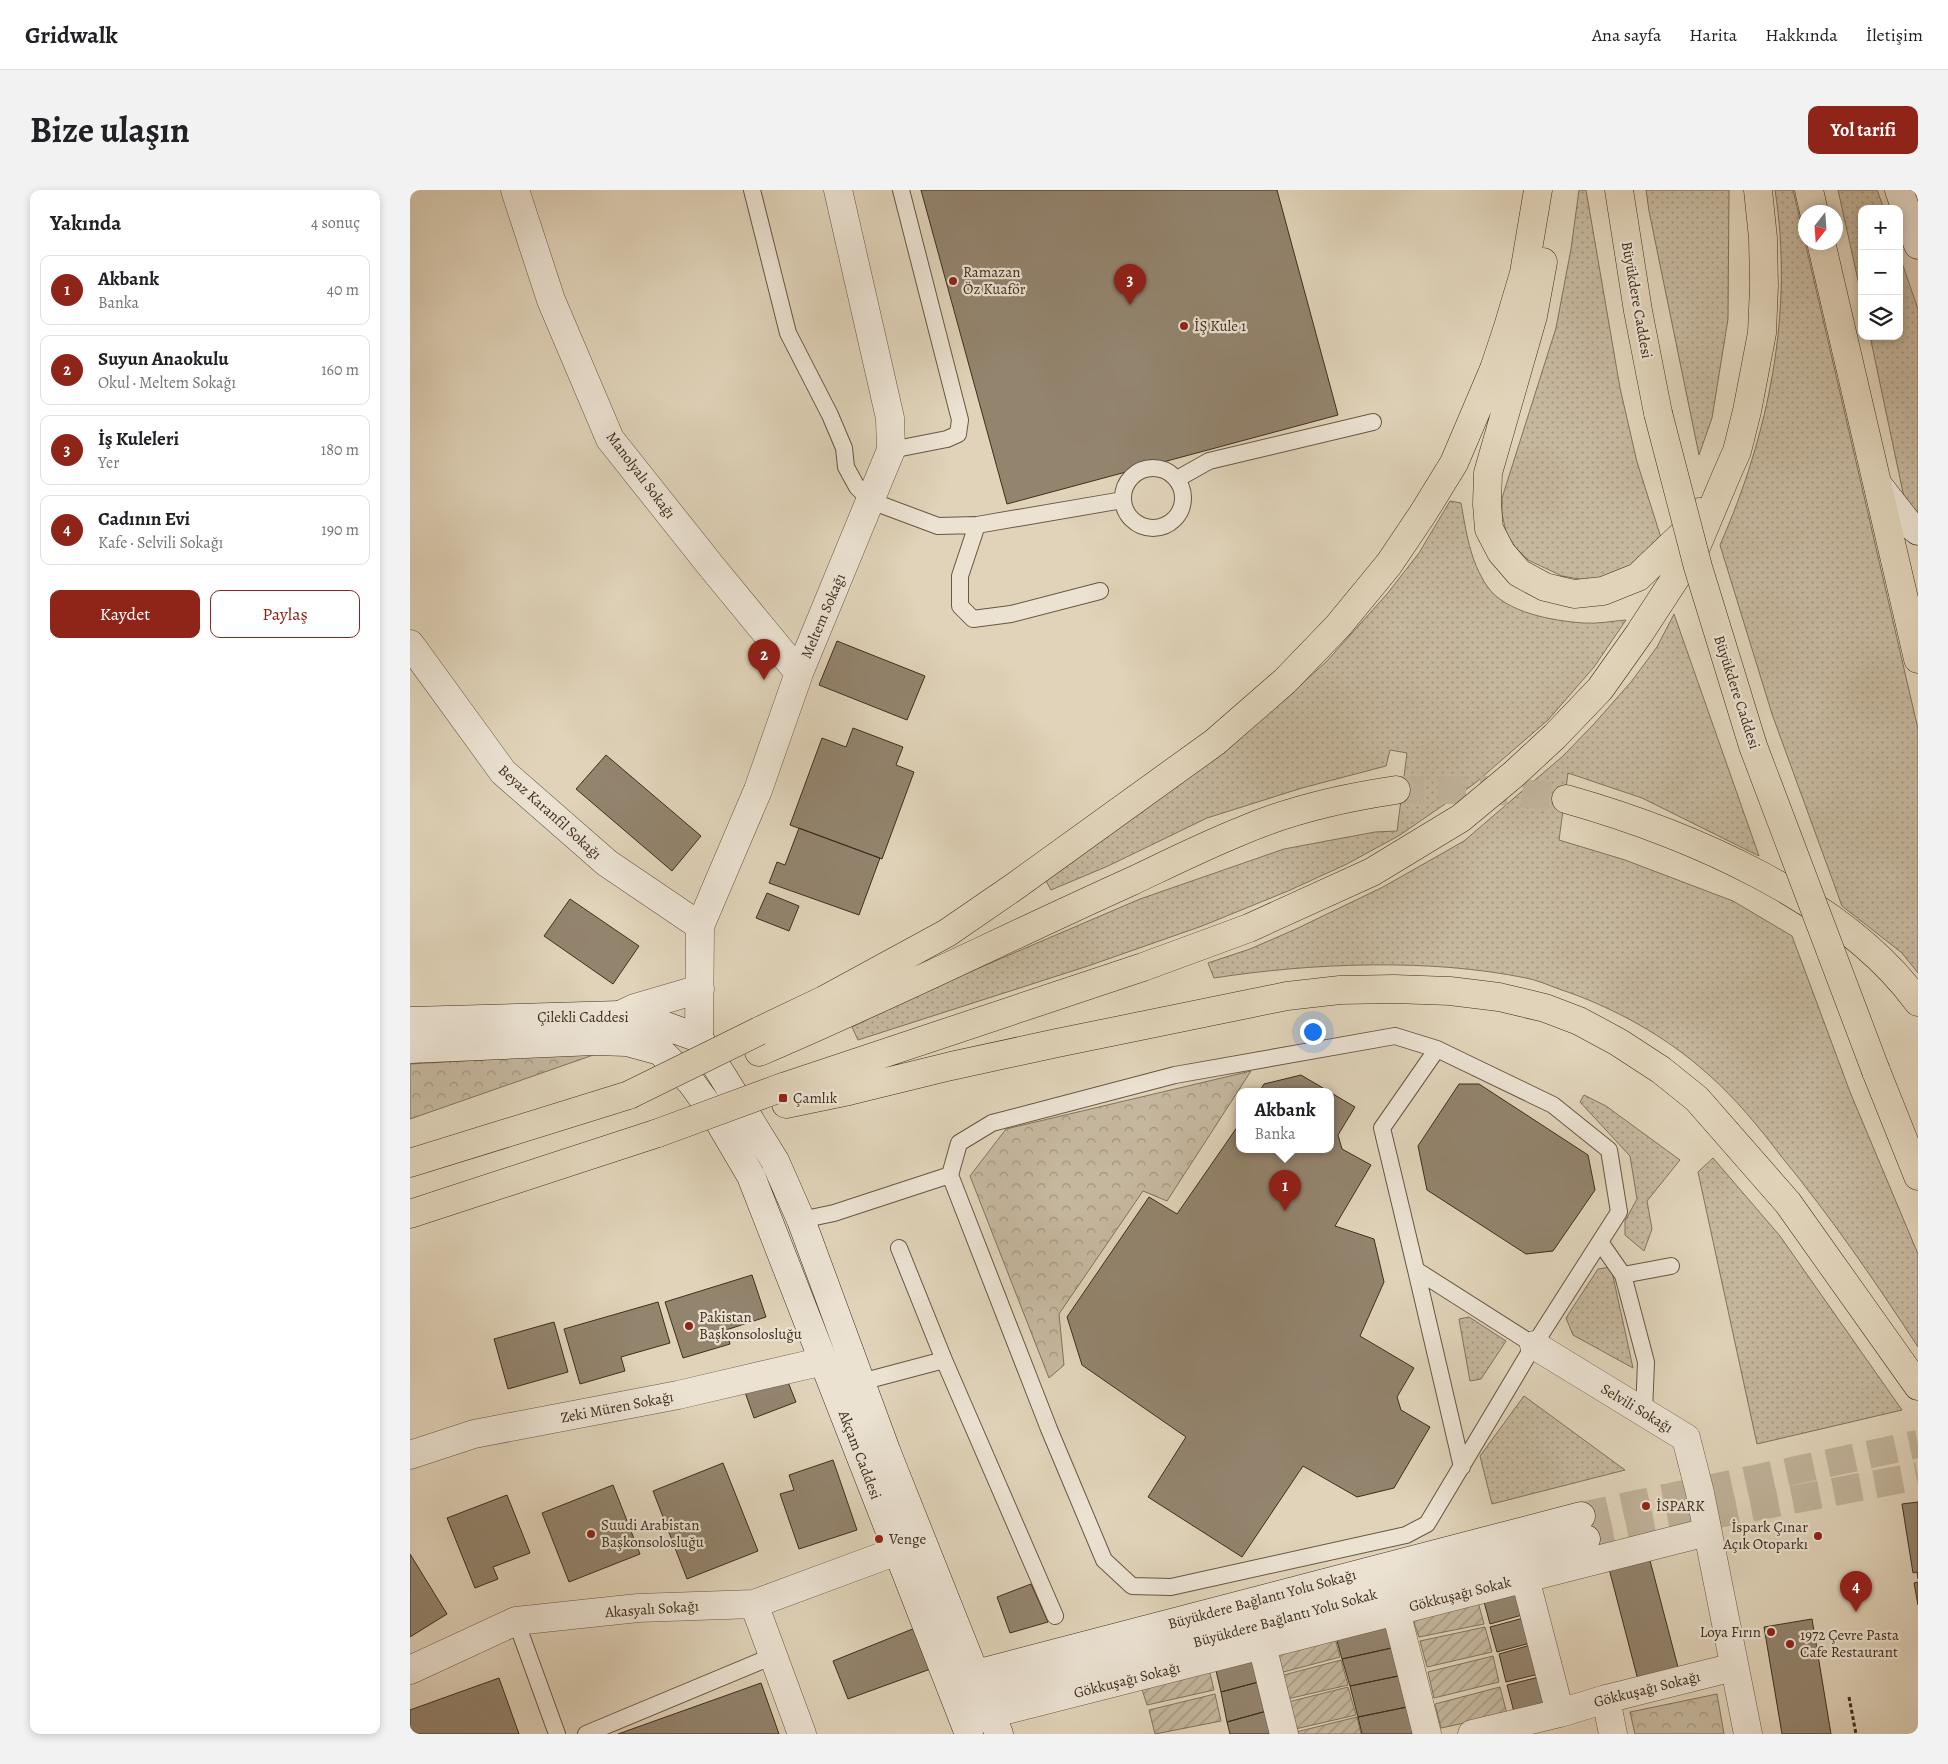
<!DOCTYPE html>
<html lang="tr">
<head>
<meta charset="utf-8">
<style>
	:root { --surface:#fff; --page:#f2f2f2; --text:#202124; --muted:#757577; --line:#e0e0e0; --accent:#8f2418 }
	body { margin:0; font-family:Alegreya,serif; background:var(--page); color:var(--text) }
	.controls { position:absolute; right:15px; top:15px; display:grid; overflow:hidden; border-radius:10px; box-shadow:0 2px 8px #0003 }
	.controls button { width:45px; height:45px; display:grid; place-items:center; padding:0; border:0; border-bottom:1px solid var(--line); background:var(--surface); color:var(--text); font:25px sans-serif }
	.compass { position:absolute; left:1388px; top:15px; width:45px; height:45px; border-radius:50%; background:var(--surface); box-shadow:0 2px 8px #0003; rotate:197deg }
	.you { position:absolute; left:902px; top:841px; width:18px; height:18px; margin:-12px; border:4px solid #fff; border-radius:50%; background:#1a73e8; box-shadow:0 0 0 8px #1a73e833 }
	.badge { display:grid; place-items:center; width:32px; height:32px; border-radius:50%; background:var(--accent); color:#fff; font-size:16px; font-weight:700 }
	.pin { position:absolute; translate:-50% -41px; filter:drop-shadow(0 1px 2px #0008) }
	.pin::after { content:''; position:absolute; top:26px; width:18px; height:15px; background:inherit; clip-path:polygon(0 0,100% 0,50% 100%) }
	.popup { position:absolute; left:826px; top:898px; width:98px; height:65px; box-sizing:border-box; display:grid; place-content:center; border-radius:10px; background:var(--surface); filter:drop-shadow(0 1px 4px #0005); font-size:16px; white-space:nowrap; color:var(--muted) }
	.popup b { font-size:19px; color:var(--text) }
	.popup::after { content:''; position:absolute; left:50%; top:100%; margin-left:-10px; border:10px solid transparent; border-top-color:var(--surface) }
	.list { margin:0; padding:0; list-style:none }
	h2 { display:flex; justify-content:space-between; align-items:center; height:65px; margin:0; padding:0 20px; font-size:21px }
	h2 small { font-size:16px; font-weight:400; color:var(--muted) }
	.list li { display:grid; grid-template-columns:32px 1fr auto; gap:15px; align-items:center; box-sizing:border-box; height:70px; margin:0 10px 10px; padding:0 10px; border:1px solid var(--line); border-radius:10px }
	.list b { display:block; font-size:19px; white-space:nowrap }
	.list p { margin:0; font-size:16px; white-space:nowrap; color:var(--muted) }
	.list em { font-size:16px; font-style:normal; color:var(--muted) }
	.actions { display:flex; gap:10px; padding:15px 20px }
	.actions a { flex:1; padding:11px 0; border:1px solid var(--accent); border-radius:10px; text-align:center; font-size:18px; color:var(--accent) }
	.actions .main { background:var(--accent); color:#fff }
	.icon { flex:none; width:28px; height:28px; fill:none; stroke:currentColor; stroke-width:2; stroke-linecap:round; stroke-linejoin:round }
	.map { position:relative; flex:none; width:1508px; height:1544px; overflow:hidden; border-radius:10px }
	header { display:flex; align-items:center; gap:30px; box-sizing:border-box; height:70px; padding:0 25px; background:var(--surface); border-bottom:1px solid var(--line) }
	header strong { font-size:24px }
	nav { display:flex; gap:28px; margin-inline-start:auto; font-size:18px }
	.intro { display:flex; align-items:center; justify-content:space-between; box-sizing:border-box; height:120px; padding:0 30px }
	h1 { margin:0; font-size:35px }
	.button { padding:12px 22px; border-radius:10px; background:var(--accent); color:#fff; font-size:18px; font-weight:700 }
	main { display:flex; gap:30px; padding:0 30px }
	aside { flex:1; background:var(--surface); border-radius:10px; box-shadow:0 2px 8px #0003 }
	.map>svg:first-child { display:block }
</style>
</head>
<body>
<header>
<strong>Gridwalk</strong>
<nav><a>Ana sayfa</a><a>Harita</a><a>Hakkında</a><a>İletişim</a></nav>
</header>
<div class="intro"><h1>Bize ulaşın</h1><a class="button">Yol tarifi</a></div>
<main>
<aside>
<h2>Yakında<small>4 sonuç</small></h2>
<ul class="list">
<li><span class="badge">1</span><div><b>Akbank</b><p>Banka</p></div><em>40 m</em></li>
<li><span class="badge">2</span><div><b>Suyun Anaokulu</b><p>Okul · Meltem Sokağı</p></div><em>160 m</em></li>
<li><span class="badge">3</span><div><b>İş Kuleleri</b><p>Yer</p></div><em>180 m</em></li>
<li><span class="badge">4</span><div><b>Cadının Evi</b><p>Kafe · Selvili Sokağı</p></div><em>190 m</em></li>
</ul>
<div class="actions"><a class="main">Kaydet</a><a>Paylaş</a></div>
</aside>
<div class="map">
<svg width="1508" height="1544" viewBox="0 0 1508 1544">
	<defs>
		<pattern id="grass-dots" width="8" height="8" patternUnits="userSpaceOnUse" patternTransform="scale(1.25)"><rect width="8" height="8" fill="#c5b79e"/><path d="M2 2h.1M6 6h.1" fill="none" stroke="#a19580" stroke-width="1.8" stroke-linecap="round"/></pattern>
		<pattern id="forest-crowns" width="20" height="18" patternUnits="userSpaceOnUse" patternTransform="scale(1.25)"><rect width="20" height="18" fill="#c5b79e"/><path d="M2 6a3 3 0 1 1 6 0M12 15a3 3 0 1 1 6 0" fill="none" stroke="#a19580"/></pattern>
		<pattern id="garden-furrows" width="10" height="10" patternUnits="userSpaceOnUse" patternTransform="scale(1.25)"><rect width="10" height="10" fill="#c5b79e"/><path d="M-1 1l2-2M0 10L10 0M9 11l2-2" fill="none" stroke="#a19580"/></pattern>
	</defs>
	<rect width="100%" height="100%" fill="#e0d3b9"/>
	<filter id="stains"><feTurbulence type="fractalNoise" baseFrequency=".004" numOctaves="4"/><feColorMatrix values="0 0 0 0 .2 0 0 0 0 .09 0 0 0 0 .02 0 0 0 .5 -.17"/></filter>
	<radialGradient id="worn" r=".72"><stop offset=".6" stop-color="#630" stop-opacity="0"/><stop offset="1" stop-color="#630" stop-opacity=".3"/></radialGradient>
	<path fill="url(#grass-dots)" stroke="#82725d" d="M 1169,0 L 1176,0 L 1210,198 L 1227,272 L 1253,354 L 1210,386 L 1175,390 L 1152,386 L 1118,370 L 1105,357 L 1096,342 L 1092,324 L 1092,308 L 1146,138 L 1161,59 Z
		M 1236,0 L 1319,0 L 1318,129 L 1302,228 L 1289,265 L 1239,21 Z
		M 1365,0 L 1383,0 L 1508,539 L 1508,783 L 1492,763 L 1432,716 L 1362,524 L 1310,355 C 1359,244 1384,121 1365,0 Z
		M 1428,0 L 1467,0 L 1474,19 L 1452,19 L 1452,108 Z
		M 1489,64 L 1508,119 L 1508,322 L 1495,312 L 1460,146 L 1489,146 Z
		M 1040,311 L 1051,313 C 1056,341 1060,371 1077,396 C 1095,423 1144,431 1174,433 C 1188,434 1203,431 1216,430 L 1184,477 L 1138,530 L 1064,594 L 990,645 L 937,674 L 878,701 L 792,736 L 678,776 L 448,850 L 442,837 L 522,798 L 730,709 L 874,659 L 965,642 L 987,641 L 997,563 L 980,560 L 976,576 L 892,598 L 797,628 L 698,676 L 641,700 L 636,691 L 859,523 L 916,472 L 977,404 L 1009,363 Z
		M 1264,424 L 1349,666 L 1232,608 L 1158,583 L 1149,650 L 1215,670 L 1323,711 L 1382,746 L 1440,902 L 1508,1064 L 1508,1157 C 1465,1091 1421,1027 1371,966 C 1349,937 1326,909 1299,885 C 1256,846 1203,817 1149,799 C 1138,795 1127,790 1116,788 C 1019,768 901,773 804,788 L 798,773 L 840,759 L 886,739 L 973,697 L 1054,651 L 1153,566 L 1183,535 L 1221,492 L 1247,457 Z
		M 1174,905 L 1196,916 L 1270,970 L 1237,1011 L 1242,1039 L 1234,1061 L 1215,1045 L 1215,1031 L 1227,1009 L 1220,966 L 1170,912 Z
		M 1303,968 L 1370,1046 L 1492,1220 L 1347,1254 L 1288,982 Z
		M 1201,1077 L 1223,1178 L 1163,1145 L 1156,1128 L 1188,1079 Z
		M 1059,1127 L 1096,1151 L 1071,1189 L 1060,1191 L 1049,1129 Z
		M 1114,1206 L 1215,1280 L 1082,1314 L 1070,1266 Z"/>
	<path fill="url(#forest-crowns)" stroke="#82725d" d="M 189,863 L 0,929 L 0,874 Z
		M 841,881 L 757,1011 L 733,1001 L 649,1124 L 654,1175 L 639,1188 L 560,986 L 596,939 Z
		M 1307,1504 L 1314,1544 L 1225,1544 L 1220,1522 Z"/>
	<path fill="url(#garden-furrows)" stroke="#82725d" d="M 1067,1408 L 1074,1434 L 1009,1447 L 1001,1424 Z
		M 1075,1437 L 1082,1462 L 1017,1477 L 1010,1451 Z
		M 923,1441 L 930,1467 L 866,1484 L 858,1457 Z
		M 1083,1466 L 1089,1492 L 1024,1508 L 1018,1482 Z
		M 931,1470 L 938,1495 L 873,1510 L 866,1487 Z
		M 798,1475 L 804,1500 L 737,1515 L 729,1490 Z
		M 938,1497 L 946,1525 L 881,1540 L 874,1513 Z
		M 1090,1497 L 1097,1524 L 1031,1538 L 1025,1514 Z
		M 805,1504 L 811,1531 L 745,1544 L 739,1520 Z
		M 947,1527 L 951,1544 L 883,1544 L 882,1543 Z"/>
	<path fill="#93846e" stroke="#3f2e1c" d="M 511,0 L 867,0 L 928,225 L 597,314 Z
		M 427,451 L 515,486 L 497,530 L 409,495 Z
		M 443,538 L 493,557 L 486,575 L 504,582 L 472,669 L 380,635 L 412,548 L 436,557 Z
		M 196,565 L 291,646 L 262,681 L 166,599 Z
		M 389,638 L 470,668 L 449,725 L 359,693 L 367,672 L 375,675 Z
		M 357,703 L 389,716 L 379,741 L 346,728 Z
		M 160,709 L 229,756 L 203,794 L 134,746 Z
		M 891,885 L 945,917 L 928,945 L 932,959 L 961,975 L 925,1036 L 964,1049 L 974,1092 L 950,1146 L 1004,1178 L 987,1207 L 991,1220 L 1020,1237 L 984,1298 L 947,1307 L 893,1276 L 832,1367 L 738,1307 L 776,1247 L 672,1175 L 657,1127 L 739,1007 L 767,1024 L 830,933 L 830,960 L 920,960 L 920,902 L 849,902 L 854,894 Z
		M 1049,894 L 1069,894 L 1178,965 L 1185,1000 L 1143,1061 L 1116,1064 L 1017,1000 L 1008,956 Z
		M 342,1085 L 356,1127 L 316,1140 L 320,1154 L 273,1168 L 255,1112 Z
		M 248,1112 L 260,1153 L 211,1167 L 215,1181 L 170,1194 L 154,1139 Z
		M 144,1132 L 158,1182 L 98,1199 L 84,1149 Z
		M 376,1187 L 386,1212 L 344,1228 L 335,1202 Z
		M 423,1270 L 447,1340 L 389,1359 L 370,1304 L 384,1300 L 379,1285 Z
		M 313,1273 L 348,1361 L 277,1389 L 243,1301 Z
		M 203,1295 L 230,1364 L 159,1392 L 132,1323 Z
		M 97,1305 L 120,1363 L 83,1377 L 88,1389 L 65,1398 L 37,1328 Z
		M 1508,1312 L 1508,1389 L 1507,1382 L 1503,1383 L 1492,1314 Z
		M 1238,1363 L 1269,1481 L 1228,1490 L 1197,1371 Z
		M 0,1364 L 37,1424 L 0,1447 Z
		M 1508,1392 L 1508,1415 L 1504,1393 Z
		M 621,1394 L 638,1432 L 600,1443 L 587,1407 Z
		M 1108,1398 L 1116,1424 L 1080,1434 L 1073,1408 Z
		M 979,1427 L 986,1457 L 932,1469 L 924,1440 Z
		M 1117,1427 L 1124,1452 L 1087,1462 L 1080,1437 Z
		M 1402,1429 L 1421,1544 L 1372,1544 L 1354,1437 Z
		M 510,1436 L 526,1477 L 438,1509 L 423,1471 Z
		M 1124,1454 L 1133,1483 L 1096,1492 L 1089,1464 Z
		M 986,1457 L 993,1485 L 940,1496 L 932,1469 Z
		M 849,1459 L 856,1490 L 811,1502 L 804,1472 Z
		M 993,1485 L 1002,1516 L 948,1527 L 940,1496 Z
		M 1133,1486 L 1142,1513 L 1104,1522 L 1097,1495 Z
		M 89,1488 L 109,1544 L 0,1544 L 0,1520 Z
		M 856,1490 L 864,1519 L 817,1532 L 811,1502 Z
		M 351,1493 L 369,1544 L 208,1544 Z
		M 1002,1516 L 1008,1544 L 952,1544 L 948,1527 Z
		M 864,1519 L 869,1544 L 820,1544 L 817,1532 Z"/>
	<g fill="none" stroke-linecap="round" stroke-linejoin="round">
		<path stroke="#c0b29a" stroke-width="28" stroke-dasharray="28 14" stroke-linecap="butt" d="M 1171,1326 L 1508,1254
			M 1176,1349 L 1508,1286"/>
		<path stroke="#c0b29a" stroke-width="28" stroke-dasharray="28 14" stroke-linecap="butt" d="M 986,600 L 1076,600 L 1106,602 L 1156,609"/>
		<defs>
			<path id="lane" d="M 342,0 L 378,143 L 420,225 L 434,258 L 436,277 L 447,297 L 461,311 L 528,336 L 567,335 L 713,310
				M 481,260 L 537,249 L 548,244 L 550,230 L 491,0
				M713 308a30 30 0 1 1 60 0a30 30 0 1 1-60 0Z
				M 767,289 L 799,271 L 963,232
				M 567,335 L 550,386 L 550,416 L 563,429 L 601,424 L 690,401
				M 985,846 L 1027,859 L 1143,915 L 1199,960 L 1209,1022 L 1124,1155 L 1017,1334 L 996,1345 L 761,1397 L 722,1396 L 694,1370 L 639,1239 L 540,985 L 549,953 L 582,933 L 765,885 Z
				M 1027,859 L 972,938 L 1006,1080 L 1124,1155
				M 391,1030 L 424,1023 L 540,985
				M 1190,1052 L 1213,1085 L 1236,1172 L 1234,1222
				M 489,1058 L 534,1170 L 645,1426
				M 1006,1080 L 1052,1277
				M 1213,1085 L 1261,1076
				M 451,1192 L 534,1170
				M 106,1431 L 147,1544
				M 176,1544 L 363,1466"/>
			<path id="street" d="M 105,0 L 141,110 L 200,249 L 301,376 L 389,483
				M 0,454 L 93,582 L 197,673 L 290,736
				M 210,825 L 225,818 L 290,799
				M 289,848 L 290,736 L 348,600 L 389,483 L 481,260 L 480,228 L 428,0
				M 1124,1155 L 1276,1248 L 1290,1303 L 1338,1544
				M 0,1265 L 64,1244 L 268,1205 L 414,1171
				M 1115,1388 L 1150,1523
				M 344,1414 L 392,1544
				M 986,1421 L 1017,1544
				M 852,1455 L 874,1544
				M 0,1480 L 106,1431 L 228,1418 L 344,1414 L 487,1361
				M 1196,1509 L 1203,1544
				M 581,1524 L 1297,1342
				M 1062,1544 L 1150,1523 L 1196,1509 L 1324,1477"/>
			<path id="secondary" d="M 1489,0 L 1508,55
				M 1468,295 L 1497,332 L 1508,341
				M 0,831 L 210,825 L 236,829 L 289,848 L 365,971 L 391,1030 L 477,1263 L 589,1544
				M 0,859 L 184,851 L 217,852 L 250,861 L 281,892 L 307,928 L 341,986 L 559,1544
				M 556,1499 L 566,1484 L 1171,1326
				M 574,1506 L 1176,1349"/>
			<path id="primary" d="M 1209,0 L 1228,121 L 1248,223
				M 1399,0 L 1404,22
				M 1411,52 L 1508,469
				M 1466,881 L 1508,986"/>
			<path id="highway" d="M 1133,72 L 1123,126 L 1078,283 L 1077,314 L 1079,339 L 1091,362 L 1109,383 L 1135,397 L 1164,404 L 1193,401 L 1228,387 L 1272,345 L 1290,322
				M 1156,609 C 1276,643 1432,708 1508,812
				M 349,841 L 414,810 L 537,743 L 604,697 L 805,552 L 875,491 L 928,436 L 979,374 L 1012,325 L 1044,273 L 1084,179 L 1098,137 L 1114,83 L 1128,0
				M 349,862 C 474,809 596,748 720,692 C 756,675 792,657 829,642 C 879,620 932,608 986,600
				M 373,897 L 733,777 L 839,738 L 962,682 L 1051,628 L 1104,584 L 1145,546 L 1190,499 L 1229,444 L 1287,355 L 1316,286 L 1327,261 L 1337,221 L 1352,143 L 1354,96 L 1353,48 L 1348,0
				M 376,914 L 439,901 L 541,876 L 647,853 L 877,806 L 930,800 L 984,799 L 1040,801 L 1089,807 L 1135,818 L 1169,831 L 1208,852 L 1251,880 L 1287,909 L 1378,1013 L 1508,1196
				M 0,973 L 219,905
				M 0,1024 L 248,943"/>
		</defs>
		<use href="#lane" stroke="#675743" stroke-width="18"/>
		<use href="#street" stroke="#675743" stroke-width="29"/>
		<use href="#secondary" stroke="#3f2e1c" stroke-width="29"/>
		<use href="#primary" stroke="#3f2e1c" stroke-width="29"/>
		<use href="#highway" stroke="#3f2e1c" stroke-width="29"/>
		<path stroke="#3f2e1c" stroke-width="3" stroke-dasharray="4 2.5" stroke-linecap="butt" d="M 1439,1507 L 1446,1544"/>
		<use href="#lane" stroke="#ebe2d2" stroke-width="16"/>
		<use href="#street" stroke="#ebe2d2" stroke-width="28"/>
		<use href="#secondary" stroke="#ebe2d2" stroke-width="28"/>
		<use href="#primary" stroke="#e0d3b9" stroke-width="28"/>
		<use href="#highway" stroke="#e0d3b9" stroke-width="28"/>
		<defs>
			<path id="primary-bridge" d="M 1248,223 L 1288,377 L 1343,556 L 1466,881"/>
			<path id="highway-bridge" d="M 219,905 L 349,841
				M 248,943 L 373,897"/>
		</defs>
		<use href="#primary-bridge" stroke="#3f2e1c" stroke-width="29" stroke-linecap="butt"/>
		<use href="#highway-bridge" stroke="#3f2e1c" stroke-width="29" stroke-linecap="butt"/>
		<use href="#primary-bridge" stroke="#e0d3b9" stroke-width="28"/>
		<use href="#highway-bridge" stroke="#e0d3b9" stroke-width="28"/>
	</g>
	<g fill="#8f2418" stroke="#ebe2d2" stroke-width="2">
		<circle cx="543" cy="91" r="5"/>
		<circle cx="774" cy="136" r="5"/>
		<rect x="368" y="903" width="10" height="10" rx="2.5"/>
		<circle cx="279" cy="1136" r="5"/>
		<circle cx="1236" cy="1316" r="5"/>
		<circle cx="181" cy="1344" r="5"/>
		<circle cx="1408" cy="1346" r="5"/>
		<circle cx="469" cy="1349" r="5"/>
		<circle cx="1361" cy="1442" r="5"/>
		<circle cx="1380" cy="1454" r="5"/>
	</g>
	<g text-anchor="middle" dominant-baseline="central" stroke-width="4.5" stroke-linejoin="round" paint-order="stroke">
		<g font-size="15" fill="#3f2e1c" stroke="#ebe2d2" text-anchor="start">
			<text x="553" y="82">Ramazan<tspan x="553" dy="17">Öz Kuaför</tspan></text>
			<text x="784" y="136">İŞ Kule 1</text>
			<text x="383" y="908">Çamlık</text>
			<text x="289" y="1127">Pakistan<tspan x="289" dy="17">Başkonsolosluğu</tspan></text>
			<text x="1246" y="1316">İSPARK</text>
			<text x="191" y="1335">Suudi Arabistan<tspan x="191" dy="17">Başkonsolosluğu</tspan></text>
			<text x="1398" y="1337" text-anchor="end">İspark Çınar<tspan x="1398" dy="17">Açık Otoparkı</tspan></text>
			<text x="479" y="1349">Venge</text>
			<text x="1351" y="1442" text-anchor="end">Loya Fırın</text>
			<text x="1390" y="1445">1972 Çevre Pasta<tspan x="1390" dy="17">Cafe Restaurant</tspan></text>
		</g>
		<g font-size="15" fill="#3f2e1c" stroke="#ebe2d2">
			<text transform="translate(1227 110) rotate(80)">Büyükdere Caddesi</text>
			<text transform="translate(231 285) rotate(53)">Manolyalı Sokağı</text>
			<text transform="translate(413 426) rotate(-67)">Meltem Sokağı</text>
			<text transform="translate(1327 502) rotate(72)">Büyükdere Caddesi</text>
			<text transform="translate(140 622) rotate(42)">Beyaz Karanfil Sokağı</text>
			<text x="173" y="827">Çilekli Caddesi</text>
			<text transform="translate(207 1217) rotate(-11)">Zeki Müren Sokağı</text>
			<text transform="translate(1227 1218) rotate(31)">Selvili Sokağı</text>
			<text transform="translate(450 1265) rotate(69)">Akçam Caddesi</text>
			<text transform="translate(1050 1404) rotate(-14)">Gökkuşağı Sokak</text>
			<text transform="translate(852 1409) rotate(-15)">Büyükdere Bağlantı Yolu Sokağı</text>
			<text transform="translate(242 1419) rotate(-4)">Akasyalı Sokağı</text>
			<text transform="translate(875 1428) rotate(-15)">Büyükdere Bağlantı Yolu Sokak</text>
			<text transform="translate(717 1490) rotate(-14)">Gökkuşağı Sokağı</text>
			<text transform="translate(1237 1499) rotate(-14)">Gökkuşağı Sokağı</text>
		</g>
	</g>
	<rect width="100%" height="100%" filter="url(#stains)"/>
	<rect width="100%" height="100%" fill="url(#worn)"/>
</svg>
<div class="controls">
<button>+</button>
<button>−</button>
<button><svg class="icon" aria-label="layers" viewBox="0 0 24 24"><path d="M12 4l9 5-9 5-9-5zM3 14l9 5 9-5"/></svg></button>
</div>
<svg class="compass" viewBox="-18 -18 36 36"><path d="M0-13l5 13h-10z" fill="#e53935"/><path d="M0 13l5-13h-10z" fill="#757577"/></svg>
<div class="you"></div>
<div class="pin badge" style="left:875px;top:1021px">1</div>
<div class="popup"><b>Akbank</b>Banka</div>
<div class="pin badge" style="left:354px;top:490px">2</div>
<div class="pin badge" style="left:720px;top:115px">3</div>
<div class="pin badge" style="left:1446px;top:1422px">4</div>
</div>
</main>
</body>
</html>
